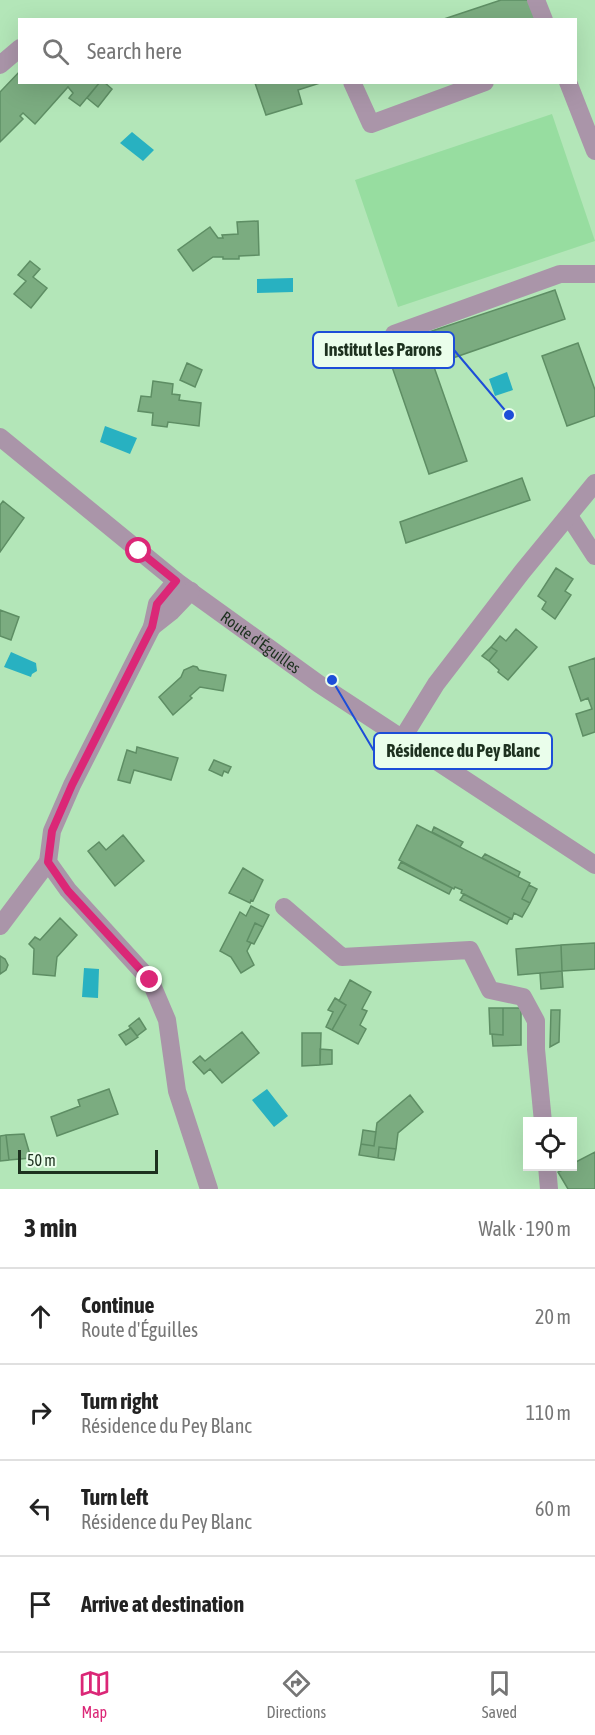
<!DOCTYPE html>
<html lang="en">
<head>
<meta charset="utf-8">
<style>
	:root { --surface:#fff; --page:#f6f6f6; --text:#222; --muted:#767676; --line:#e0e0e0; --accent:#db2777 }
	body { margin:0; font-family:"Asap Condensed",sans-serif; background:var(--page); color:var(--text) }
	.controls { position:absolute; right:18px; bottom:18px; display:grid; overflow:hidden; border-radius:0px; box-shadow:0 6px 24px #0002 }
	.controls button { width:54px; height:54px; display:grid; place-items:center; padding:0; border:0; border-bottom:2px solid var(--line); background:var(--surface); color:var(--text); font:30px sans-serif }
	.scale { position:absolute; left:18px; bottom:15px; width:140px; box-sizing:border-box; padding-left:6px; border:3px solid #1d311f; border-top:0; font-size:16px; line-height:21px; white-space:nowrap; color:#1d311f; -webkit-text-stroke:4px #eafeeb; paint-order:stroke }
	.stop { position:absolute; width:18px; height:18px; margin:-14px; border:4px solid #db2777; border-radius:50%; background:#fff }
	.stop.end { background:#db2777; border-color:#fff; box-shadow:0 2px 6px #0008 }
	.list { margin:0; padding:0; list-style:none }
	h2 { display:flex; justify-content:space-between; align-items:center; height:78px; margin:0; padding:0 24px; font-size:26px }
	h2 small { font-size:20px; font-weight:400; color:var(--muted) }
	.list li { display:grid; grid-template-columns:39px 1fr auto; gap:18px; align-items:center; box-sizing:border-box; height:96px; padding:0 24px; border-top:2px solid var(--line) }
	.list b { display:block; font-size:22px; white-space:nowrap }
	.list p { margin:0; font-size:20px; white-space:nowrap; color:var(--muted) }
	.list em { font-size:20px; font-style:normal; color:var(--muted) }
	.icon { flex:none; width:33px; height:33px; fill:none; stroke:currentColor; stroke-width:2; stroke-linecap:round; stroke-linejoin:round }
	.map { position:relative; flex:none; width:595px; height:1189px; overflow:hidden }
	.search { position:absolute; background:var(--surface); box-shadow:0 6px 24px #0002; left:18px; right:18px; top:18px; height:66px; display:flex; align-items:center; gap:15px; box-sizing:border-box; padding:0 21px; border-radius:0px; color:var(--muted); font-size:22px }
	.sheet { height:462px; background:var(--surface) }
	nav { display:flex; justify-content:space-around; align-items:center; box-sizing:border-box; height:84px; border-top:2px solid var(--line); background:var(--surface); font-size:16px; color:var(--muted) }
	nav a { display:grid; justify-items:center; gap:3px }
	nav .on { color:var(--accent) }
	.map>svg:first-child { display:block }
</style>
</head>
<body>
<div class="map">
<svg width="595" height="1189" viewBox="0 0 595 1189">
	<rect width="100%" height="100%" fill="#b3e6b8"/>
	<path fill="#97dda0" d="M 552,114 L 595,241 L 398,307 L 355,180 Z"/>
	<path fill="#28b1c1" d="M 132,132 L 154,150 L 143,161 L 120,143 Z
		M 293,278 L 293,292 L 257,293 L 257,279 Z
		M 507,372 L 513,390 L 495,396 L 489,379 Z
		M 105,426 L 137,438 L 130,454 L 100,442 Z
		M 11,652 L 36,663 L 37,671 L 32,674 L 31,677 L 4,667 Z
		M 84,968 L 99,969 L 98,998 L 82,997 Z
		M 267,1089 L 288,1116 L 274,1127 L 252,1100 Z"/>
	<path fill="#7bac80" stroke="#5e8e64" stroke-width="1.5" d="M 501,0 L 530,0 L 536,20 L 441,20 Z
		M 20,71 L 20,82 L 100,82 L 80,106 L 69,98 L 73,93 L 68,87 L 35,124 L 23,113 L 20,116 L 23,119 L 0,142 L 0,92 Z
		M 100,82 L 104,82 L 112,89 L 98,107 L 87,98 Z
		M 323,82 L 298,90 L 302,104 L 266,115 L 255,83 Z
		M 258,221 L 259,255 L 239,256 L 239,259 L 223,259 L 223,257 L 213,257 L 193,271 L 178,250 L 210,227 L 218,238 L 223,238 L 222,235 L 238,234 L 237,222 Z
		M 30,261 L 40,269 L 33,277 L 47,288 L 31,308 L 14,294 L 26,281 L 18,275 Z
		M 555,290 L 565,319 L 450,359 L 448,354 L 438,357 L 429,332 Z
		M 578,343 L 595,390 L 595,416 L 567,426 L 542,356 Z
		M 427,347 L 467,461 L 429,474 L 390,361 Z
		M 187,363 L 202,370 L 195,387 L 180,380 Z
		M 153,381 L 173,384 L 172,394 L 180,395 L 179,400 L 201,403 L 199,426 L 168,422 L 167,427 L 152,425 L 153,413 L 138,411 L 141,396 L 151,397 Z
		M 522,478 L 530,500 L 406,543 L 400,522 Z
		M 3,501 L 24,518 L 0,552 L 0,505 Z
		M 556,568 L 573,579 L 565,591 L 571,595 L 555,619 L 542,609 L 546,602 L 538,596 Z
		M 0,610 L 19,617 L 11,640 L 0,636 Z
		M 516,629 L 537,647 L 508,680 L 498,672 L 499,670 L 489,661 L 497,651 L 491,647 L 500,636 L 506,641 Z
		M 491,647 L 497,651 L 489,661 L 482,656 Z
		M 595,658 L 595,732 L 583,736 L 576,714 L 592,709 L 588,698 L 581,701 L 569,667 Z
		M 193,666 L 197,667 L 199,670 L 226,675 L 223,691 L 200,687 L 190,696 L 192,698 L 173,715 L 159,697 L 181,677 L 184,670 Z
		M 137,747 L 178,758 L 171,780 L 134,770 L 130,783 L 118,780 L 127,750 L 136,753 Z
		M 214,760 L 231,767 L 228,773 L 224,771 L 222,776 L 209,770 Z
		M 417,825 L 530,883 L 522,899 L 530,903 L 522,917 L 514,913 L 512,919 L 510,918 L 461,893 L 462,890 L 455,887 L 454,889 L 399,860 Z
		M 434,827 L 463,842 L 460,847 L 432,832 Z
		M 123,835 L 144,861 L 115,886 L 88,851 L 99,842 L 106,850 Z
		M 485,854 L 520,872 L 518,877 L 482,858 Z
		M 401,862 L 452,888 L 449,894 L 398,868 Z
		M 243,868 L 263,880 L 253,901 L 251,900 L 250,903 L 229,893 Z
		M 529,885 L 537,889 L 530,903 L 522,899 Z
		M 464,894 L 510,918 L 507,924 L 460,900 Z
		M 251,906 L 269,915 L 263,927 L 255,923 L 247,941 L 251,943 L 247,951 L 254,965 L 241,973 L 231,957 L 220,951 L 240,912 L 246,916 Z
		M 60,918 L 77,935 L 57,957 L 55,976 L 33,974 L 34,949 L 29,944 L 35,937 L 40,940 Z
		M 255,923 L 263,927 L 254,944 L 247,941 Z
		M 595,943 L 595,969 L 562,971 L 561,945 Z
		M 561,945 L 562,971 L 518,975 L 516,949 Z
		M 0,956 L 5,959 L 8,965 L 6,970 L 0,974 Z
		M 562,971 L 563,987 L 541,989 L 540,973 Z
		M 350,980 L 371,992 L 362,1009 L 367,1011 L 360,1025 L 366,1029 L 358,1044 L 332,1030 L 346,1005 L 339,1001 Z
		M 335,998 L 346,1005 L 332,1030 L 326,1027 L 333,1012 L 328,1010 Z
		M 489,1008 L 503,1008 L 503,1035 L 490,1034 Z
		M 503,1008 L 521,1008 L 521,1045 L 493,1046 L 492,1034 L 503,1035 Z
		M 551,1010 L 560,1010 L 559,1042 L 550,1047 Z
		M 139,1018 L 146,1029 L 137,1036 L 129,1026 Z
		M 131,1028 L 138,1037 L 126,1045 L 119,1035 Z
		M 242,1032 L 259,1053 L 222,1083 L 210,1069 L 204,1074 L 193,1062 L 200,1056 L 205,1061 Z
		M 302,1033 L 321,1033 L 320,1065 L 302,1066 Z
		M 320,1049 L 332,1050 L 332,1064 L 320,1065 Z
		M 109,1089 L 118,1114 L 57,1136 L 51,1117 L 80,1106 L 78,1100 Z
		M 410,1095 L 423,1112 L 398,1133 L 396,1149 L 379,1147 L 378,1158 L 359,1155 L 361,1144 L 374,1146 L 377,1123 Z
		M 363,1130 L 376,1132 L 374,1146 L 361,1144 Z
		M 24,1134 L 31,1158 L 9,1160 L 6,1135 Z
		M 6,1135 L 9,1160 L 0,1161 L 0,1136 Z
		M 379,1147 L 396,1149 L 394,1160 L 378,1158 Z
		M 595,1152 L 595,1189 L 568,1189 L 558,1172 L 572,1166 L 572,1164 Z"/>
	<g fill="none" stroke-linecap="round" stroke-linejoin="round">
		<g stroke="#aa95a9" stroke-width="18">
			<path d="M 536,0 L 544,20"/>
			<path d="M 0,65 L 20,48"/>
			<path d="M 352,82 L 371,124 L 485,82"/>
			<path d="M 568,82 L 595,151"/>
			<path d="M 394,334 L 560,274 L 595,274"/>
			<path id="s1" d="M 0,437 L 176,581 L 319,684 L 595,865"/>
			<path d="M 569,516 L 595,556"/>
			<path d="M 176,581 L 157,604 L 152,627 L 72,785 L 52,831 L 48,862 L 68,890 L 150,980 L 167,1020 L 177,1091 L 209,1189"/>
			<path d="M 152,627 L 171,612 L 191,591"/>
			<path d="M 402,739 L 436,684 L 522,572 L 595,483"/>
			<path d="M 284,907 L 342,957 L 470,950 L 490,990 L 523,997 L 536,1021 L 536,1049 L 543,1122"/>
			<path d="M 0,926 L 48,862"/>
			<path d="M 547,1166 L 549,1189"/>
		</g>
	</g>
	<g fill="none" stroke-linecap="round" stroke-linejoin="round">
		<path stroke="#db2777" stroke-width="8" d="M 139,551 L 176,581 L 157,604 L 152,627 L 72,785 L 52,831 L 48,862 L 68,891 L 150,980"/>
	</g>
	<g text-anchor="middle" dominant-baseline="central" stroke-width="4.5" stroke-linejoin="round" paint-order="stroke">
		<g font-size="16" fill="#1d311f" stroke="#eafeeb">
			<text stroke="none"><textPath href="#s1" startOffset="332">Route d'Éguilles</textPath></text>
		</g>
	</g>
	<path fill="none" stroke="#1d4ed8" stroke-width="2" d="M509 415L454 350M332 680L374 751"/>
	<g fill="#1d4ed8" stroke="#eafeeb" stroke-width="2">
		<circle cx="509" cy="415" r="6"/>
		<circle cx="332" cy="680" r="6"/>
	</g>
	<g fill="#eafeeb" stroke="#1d4ed8" stroke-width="2">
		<rect x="313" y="332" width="141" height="36" rx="6"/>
		<rect x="374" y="733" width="178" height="36" rx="6"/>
	</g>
	<g font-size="18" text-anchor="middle" font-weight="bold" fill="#1d311f">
		<text x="383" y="356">Institut les Parons</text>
		<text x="463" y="757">Résidence du Pey Blanc</text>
	</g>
</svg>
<div class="controls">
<button><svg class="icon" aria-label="locate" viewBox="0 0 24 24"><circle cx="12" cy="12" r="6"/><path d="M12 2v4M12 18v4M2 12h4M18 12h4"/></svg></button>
</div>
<div class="scale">50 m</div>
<div class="stop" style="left:139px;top:551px"></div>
<div class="stop end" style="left:150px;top:980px"></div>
<div class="search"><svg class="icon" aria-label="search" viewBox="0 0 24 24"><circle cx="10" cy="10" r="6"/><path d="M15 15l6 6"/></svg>Search here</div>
</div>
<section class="sheet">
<h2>3 min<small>Walk · 190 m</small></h2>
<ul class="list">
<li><svg class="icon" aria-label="ahead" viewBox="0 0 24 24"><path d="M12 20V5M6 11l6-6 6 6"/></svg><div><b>Continue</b><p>Route d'Éguilles</p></div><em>20 m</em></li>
<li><svg class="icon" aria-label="right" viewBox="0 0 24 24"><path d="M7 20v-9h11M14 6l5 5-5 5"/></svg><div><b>Turn right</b><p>Résidence du Pey Blanc</p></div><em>110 m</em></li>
<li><svg class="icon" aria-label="left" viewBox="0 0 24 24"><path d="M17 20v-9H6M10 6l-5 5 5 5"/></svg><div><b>Turn left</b><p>Résidence du Pey Blanc</p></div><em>60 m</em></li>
<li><svg class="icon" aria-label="arrive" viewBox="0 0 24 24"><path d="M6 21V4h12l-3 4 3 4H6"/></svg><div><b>Arrive at destination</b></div></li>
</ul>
</section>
<nav>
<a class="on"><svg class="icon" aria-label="map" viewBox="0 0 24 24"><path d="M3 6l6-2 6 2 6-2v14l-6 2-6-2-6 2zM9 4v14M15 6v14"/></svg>Map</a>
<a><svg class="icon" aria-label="directions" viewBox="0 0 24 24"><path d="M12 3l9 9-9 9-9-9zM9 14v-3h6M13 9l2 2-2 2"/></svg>Directions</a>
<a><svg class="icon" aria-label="saved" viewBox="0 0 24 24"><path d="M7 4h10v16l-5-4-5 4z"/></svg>Saved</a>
</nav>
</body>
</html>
